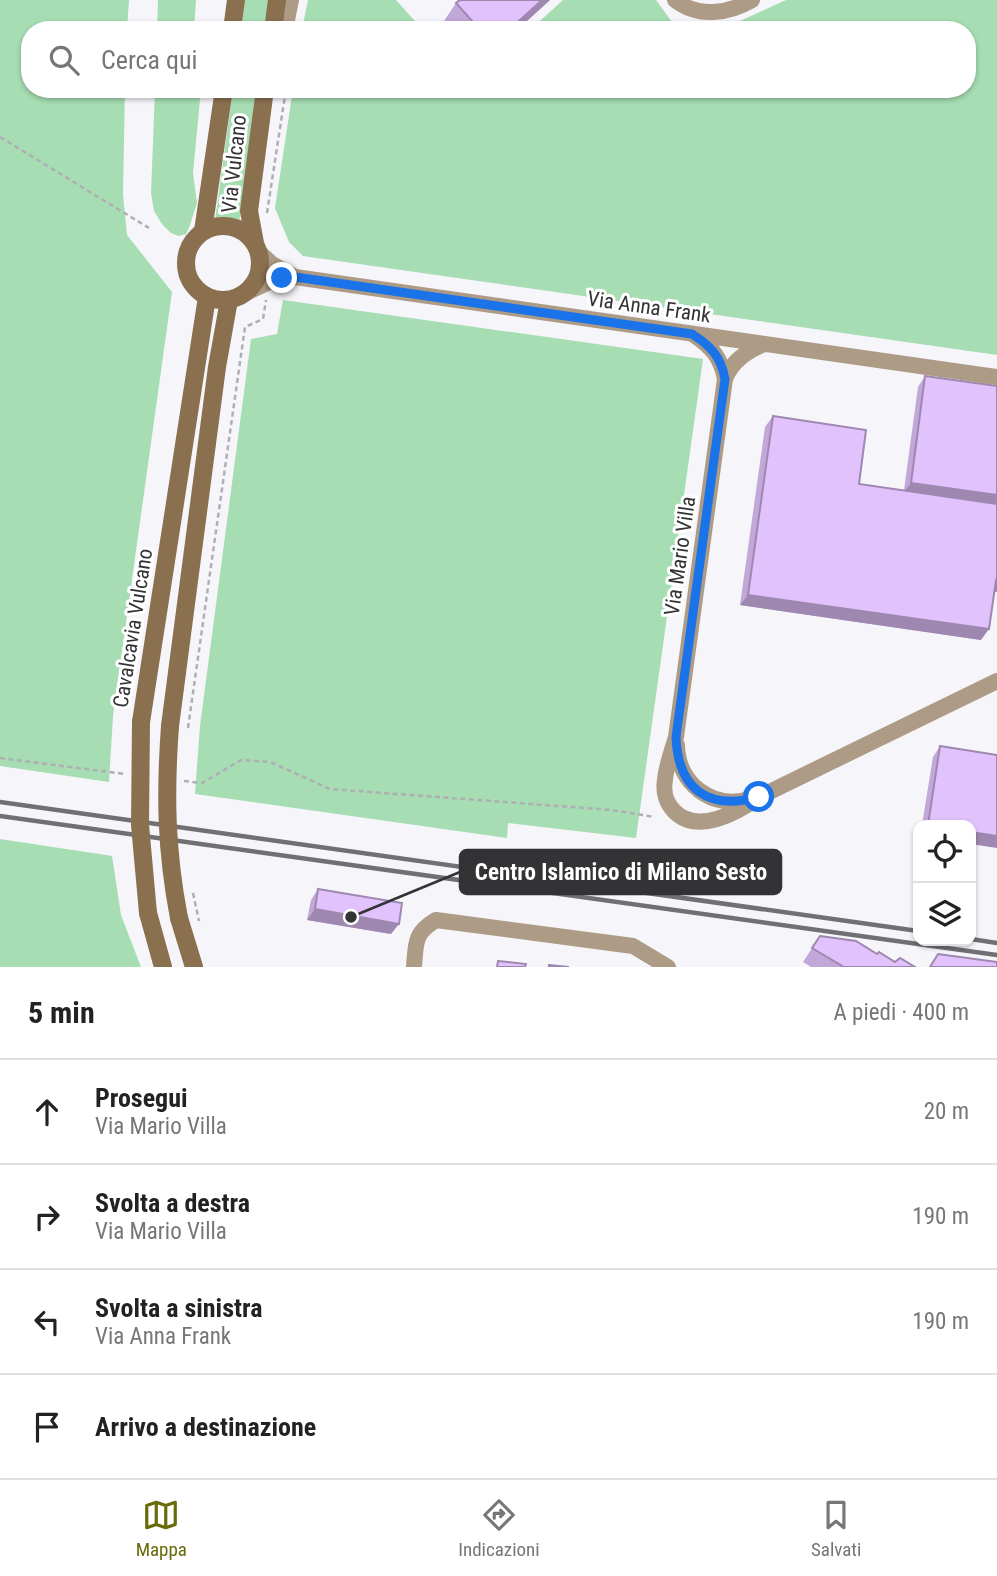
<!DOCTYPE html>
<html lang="it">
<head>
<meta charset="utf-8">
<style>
	:root { --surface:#fff; --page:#f6f6f6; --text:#222; --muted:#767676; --line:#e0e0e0; --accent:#686907 }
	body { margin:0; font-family:"Roboto Condensed",sans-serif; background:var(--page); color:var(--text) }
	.controls { position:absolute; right:21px; bottom:21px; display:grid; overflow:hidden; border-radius:14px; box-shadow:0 2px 5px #0004 }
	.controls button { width:63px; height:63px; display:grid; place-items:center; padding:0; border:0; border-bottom:2px solid var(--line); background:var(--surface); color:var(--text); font:35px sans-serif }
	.stop { position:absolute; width:21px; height:21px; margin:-16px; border:5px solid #1a73e8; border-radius:50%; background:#fff }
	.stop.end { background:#1a73e8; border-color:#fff; box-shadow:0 2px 7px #0008 }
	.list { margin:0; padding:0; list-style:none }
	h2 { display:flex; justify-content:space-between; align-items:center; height:91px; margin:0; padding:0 28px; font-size:30px }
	h2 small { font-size:23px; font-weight:400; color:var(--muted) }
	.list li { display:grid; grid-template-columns:46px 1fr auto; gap:21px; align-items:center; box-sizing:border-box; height:105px; padding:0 28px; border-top:2px solid var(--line) }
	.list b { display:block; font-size:26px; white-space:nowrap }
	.list p { margin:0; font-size:23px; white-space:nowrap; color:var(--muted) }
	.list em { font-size:23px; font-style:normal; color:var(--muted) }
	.icon { flex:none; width:38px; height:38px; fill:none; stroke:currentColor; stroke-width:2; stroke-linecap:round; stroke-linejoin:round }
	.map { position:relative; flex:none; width:997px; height:967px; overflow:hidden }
	.search { position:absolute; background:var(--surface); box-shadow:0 2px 5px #0004; left:21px; right:21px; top:21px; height:77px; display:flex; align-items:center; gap:18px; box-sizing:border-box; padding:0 24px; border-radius:28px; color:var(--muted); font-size:26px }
	.sheet { height:511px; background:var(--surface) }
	nav { display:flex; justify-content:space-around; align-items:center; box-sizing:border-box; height:98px; border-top:2px solid var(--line); background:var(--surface); font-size:19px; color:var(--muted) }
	nav a { display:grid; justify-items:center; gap:4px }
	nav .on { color:var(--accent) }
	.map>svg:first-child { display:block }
</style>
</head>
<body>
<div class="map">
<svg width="997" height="967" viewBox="0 0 997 967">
	<rect width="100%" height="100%" fill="#f5f5fa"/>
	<path fill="#a6ddb2" d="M 0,0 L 129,0 L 127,30 L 30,30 L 30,89 L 125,89 L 123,195 L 127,235 L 172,292 L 113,716 L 109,782 L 0,766 Z
		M 158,0 L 196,0 L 194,30 L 157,30 Z
		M 245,0 L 271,0 L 266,30 L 241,30 Z
		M 308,0 L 396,0 L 423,30 L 302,30 Z
		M 563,0 L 656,0 L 678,30 L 530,30 Z
		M 786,0 L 997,0 L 997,355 L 303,256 L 289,242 L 275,208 L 293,89 L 967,89 L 967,30 L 720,30 Z
		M 155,89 L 201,89 L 193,173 L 197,203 L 189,228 L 186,234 L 179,236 L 171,233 L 162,224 L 154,211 L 151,193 Z
		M 233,89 L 258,89 L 239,224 L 229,221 L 215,221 Z
		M 283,300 L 703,359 L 636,838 L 508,823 L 507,838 L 195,794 L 200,726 L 251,339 L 277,334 Z
		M 0,839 L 112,856 L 121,915 L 141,967 L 0,967 Z"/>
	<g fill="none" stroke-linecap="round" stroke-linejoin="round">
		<path stroke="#afafb3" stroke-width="2.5" stroke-dasharray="5 3.5" stroke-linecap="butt" d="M 0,137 L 149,228
			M 267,213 L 286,89
			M 188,728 L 245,327 L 263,319 L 266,300
			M 0,758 L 125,774
			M 184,781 L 202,783 L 241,760 L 270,762 L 330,789 L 612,810 L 655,817"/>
		<path stroke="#ae9b85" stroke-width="16" d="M 675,0 C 698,18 728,14 752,0
			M 285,30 L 291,0
			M 258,251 L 272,264 L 295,277
			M 246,293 L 269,282 L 295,277 L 997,377
			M 694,335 C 712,347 721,358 725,379
			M 764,344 C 746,352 732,361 725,379 L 676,737 C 672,751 666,766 665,780 C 663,791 666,803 674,811 C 697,835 737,813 759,797 L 997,681
			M 677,745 C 678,784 712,810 750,799
			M 414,967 C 416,943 414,933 436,920 L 633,946 L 668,967"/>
		<path stroke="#8a704f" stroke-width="18" d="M 232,30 L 236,0
			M 273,30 L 277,0
			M186 263a37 37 0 1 1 74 0a37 37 0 1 1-74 0Z
			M 203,231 L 224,89
			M 255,243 L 249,211 L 265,89
			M 141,722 L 207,297
			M 170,726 L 217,367 L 229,300
			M 148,913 L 163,967
			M 179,918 L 194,967"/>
		<path stroke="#707074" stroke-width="4.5" d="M 0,802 L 918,931
			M 0,816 L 997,955
			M 971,939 L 997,943"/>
		<path stroke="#afafb3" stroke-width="2.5" stroke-dasharray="5 3.5" stroke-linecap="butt" d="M 193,893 L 199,921"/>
		<path stroke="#8a704f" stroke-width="18" d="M 141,722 L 140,825 L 148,913
			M 170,726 C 165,795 166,850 179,918"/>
	</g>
	<path fill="#c2a7d9" d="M 550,0 L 517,30 L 447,30 L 442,24 L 456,3 Z
		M 925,376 L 994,591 L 981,640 L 740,605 L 765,427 L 773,416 L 859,484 L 904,490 L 918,387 Z
		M 940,746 L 971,825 L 922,825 L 933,757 Z
		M 318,889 L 391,934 L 307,920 L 311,900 Z
		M 820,936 L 877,954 L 895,962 L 915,967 L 811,967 L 803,962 Z"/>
	<path fill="#9e88b0" d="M 542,0 L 550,0 L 517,30 L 509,30 Z
		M 911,483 L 997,495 L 997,506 L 903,493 Z
		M 996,580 L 997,580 L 997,592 L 988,591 Z
		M 748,595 L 989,629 L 981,640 L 740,605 Z
		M 971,832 L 997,836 L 997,848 L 971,844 Z
		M 315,909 L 399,924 L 391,934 L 307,920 Z"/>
	<path fill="#e2c2fc" stroke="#9e88b0" stroke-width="2" d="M 460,0 L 542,0 L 509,30 L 480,30 L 456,3 Z
		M 925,376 L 997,386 L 997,495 L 911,483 Z
		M 773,416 L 866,430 L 859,484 L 997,504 L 997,580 L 996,580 L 989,629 L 748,595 Z
		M 940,746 L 997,755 L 997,836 L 971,832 L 971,825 L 928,825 Z
		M 318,889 L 402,903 L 399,924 L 315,909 Z
		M 820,936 L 856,941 L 877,954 L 879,952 L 895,962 L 900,958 L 915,967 L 844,967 L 812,948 Z
		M 938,954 L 997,962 L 997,967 L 930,967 Z
		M 498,961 L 526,964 L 525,967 L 497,967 Z
		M 549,965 L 569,967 L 549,967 Z"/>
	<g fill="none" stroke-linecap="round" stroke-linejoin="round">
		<path stroke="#1a73e8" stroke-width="9" d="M 282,278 L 295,277 L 692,334 C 711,346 721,357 725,379 L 676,737 C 678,790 709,811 759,797"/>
	</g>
	<g text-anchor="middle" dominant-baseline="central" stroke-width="6" stroke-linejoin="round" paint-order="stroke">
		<g font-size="21" fill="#333336" stroke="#fff">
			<text transform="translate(234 164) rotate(-84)">Via Vulcano</text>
			<text transform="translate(649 307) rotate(8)">Via Anna Frank</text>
			<text transform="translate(680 556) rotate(-82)">Via Mario Villa</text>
			<text transform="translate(133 628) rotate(-81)">Cavalcavia Vulcano</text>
		</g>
	</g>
	<path fill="none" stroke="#333336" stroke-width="2.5" d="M351 917L460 872"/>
	<circle fill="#333336" stroke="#fff" stroke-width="2.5" cx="351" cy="917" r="7"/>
	<rect fill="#333336" stroke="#333336" stroke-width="2.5" x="460" y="850" width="321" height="44" rx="7"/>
	<g font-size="23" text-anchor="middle" font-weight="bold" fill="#fff">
		<text x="621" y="880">Centro Islamico di Milano Sesto</text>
	</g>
</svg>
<div class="controls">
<button><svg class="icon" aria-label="locate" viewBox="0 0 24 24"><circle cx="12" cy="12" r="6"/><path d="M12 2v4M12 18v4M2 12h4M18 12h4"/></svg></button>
<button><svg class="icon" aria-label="layers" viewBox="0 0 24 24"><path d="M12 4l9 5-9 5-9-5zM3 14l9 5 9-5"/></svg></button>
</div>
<div class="stop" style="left:759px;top:797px"></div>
<div class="stop end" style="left:282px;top:278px"></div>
<div class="search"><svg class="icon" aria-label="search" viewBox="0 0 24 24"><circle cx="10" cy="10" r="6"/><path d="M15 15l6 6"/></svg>Cerca qui</div>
</div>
<section class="sheet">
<h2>5 min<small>A piedi · 400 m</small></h2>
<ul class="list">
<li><svg class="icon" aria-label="ahead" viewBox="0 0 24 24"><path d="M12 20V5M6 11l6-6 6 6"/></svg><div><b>Prosegui</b><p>Via Mario Villa</p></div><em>20 m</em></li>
<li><svg class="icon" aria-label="right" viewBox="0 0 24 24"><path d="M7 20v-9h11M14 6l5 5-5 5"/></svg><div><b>Svolta a destra</b><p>Via Mario Villa</p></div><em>190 m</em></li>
<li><svg class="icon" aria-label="left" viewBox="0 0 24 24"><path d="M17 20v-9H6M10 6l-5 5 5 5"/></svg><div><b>Svolta a sinistra</b><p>Via Anna Frank</p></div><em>190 m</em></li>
<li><svg class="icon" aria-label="arrive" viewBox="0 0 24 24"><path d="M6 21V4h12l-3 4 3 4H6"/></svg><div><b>Arrivo a destinazione</b></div></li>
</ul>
</section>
<nav>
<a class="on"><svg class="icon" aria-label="map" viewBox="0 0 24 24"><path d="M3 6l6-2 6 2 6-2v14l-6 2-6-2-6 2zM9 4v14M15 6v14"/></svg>Mappa</a>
<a><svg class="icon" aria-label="directions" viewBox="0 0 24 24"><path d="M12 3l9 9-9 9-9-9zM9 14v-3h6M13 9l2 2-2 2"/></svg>Indicazioni</a>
<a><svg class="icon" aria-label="saved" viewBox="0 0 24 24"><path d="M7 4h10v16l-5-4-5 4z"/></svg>Salvati</a>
</nav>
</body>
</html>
